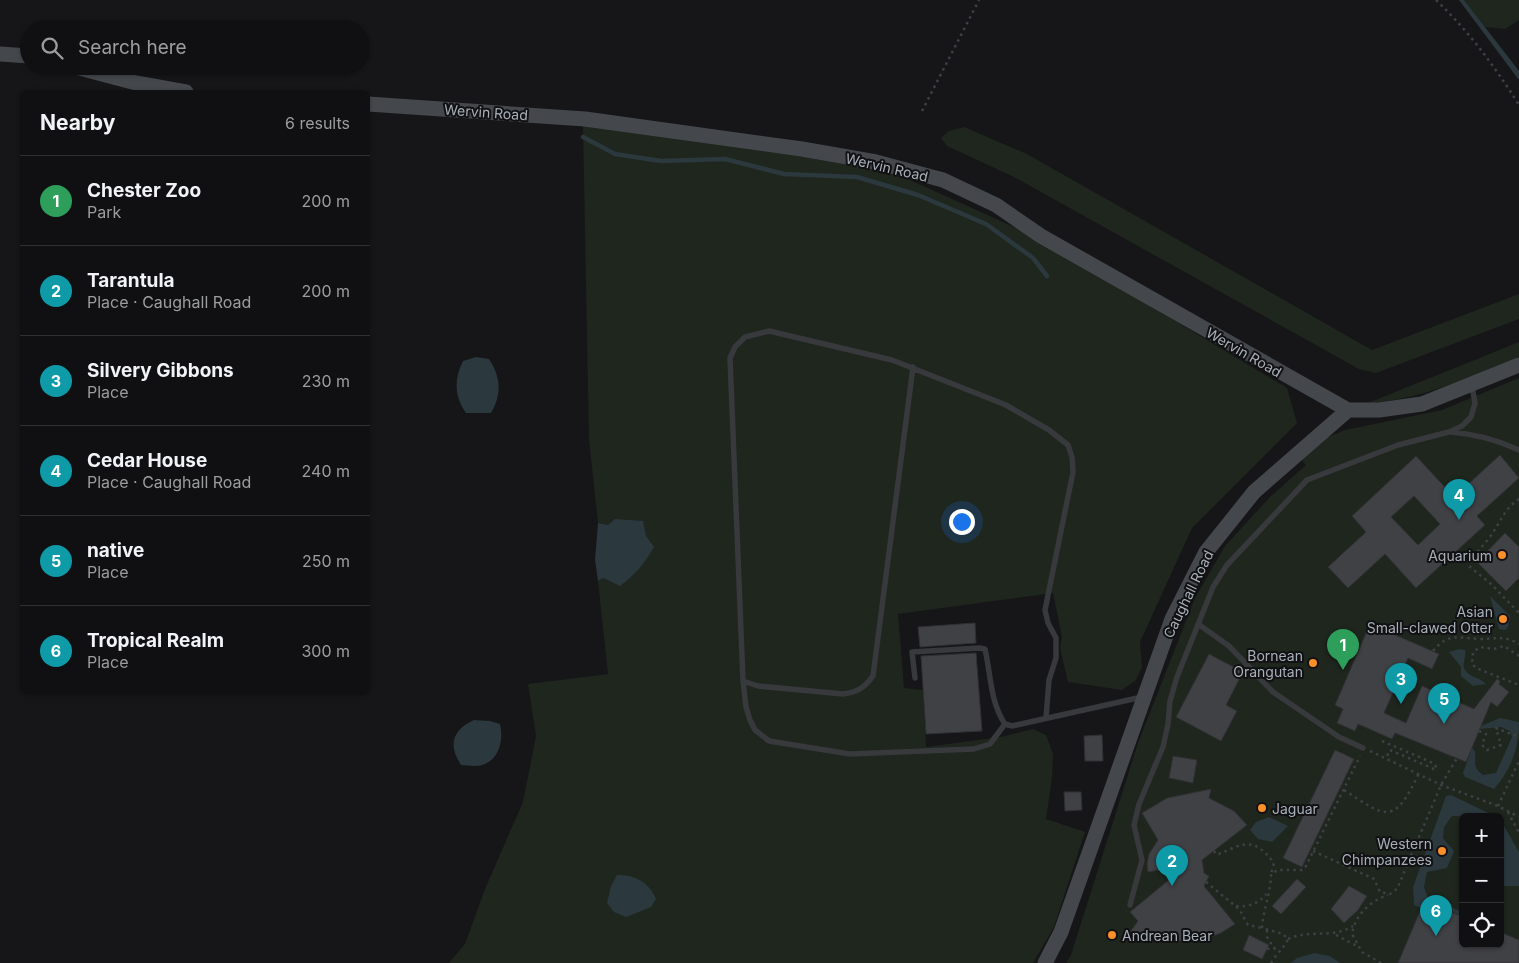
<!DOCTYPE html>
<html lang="en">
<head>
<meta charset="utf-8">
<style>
	:root { --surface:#101012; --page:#1e1e20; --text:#f1f3f6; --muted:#9c9d9f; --line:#303032; --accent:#d93025 }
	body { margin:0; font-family:Inter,sans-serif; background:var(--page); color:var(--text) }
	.controls { position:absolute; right:15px; bottom:15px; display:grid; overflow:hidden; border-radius:8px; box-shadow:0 1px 4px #0004 }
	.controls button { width:45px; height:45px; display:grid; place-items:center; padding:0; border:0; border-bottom:1px solid var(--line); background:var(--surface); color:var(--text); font:25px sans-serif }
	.you { position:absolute; left:961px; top:521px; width:18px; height:18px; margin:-12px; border:4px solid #fff; border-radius:50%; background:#1a73e8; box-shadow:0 0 0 8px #1a73e833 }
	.badge { display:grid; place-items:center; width:32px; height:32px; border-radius:50%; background:var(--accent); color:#fff; font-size:16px; font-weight:700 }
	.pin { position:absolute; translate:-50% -41px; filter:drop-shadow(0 1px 2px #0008) }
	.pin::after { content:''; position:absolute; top:26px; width:18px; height:15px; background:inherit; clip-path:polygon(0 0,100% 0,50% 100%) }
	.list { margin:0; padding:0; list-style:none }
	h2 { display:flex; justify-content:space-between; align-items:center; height:65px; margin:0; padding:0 20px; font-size:21px }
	h2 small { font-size:16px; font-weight:400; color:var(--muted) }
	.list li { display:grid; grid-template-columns:32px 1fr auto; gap:15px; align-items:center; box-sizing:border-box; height:90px; padding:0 20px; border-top:1px solid var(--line) }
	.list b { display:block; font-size:19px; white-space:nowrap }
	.list p { margin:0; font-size:16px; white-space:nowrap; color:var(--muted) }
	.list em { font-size:16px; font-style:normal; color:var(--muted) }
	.icon { flex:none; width:28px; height:28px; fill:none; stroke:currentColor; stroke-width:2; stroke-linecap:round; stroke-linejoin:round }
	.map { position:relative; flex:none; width:1519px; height:963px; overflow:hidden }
	.search { position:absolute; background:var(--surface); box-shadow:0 1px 4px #0004; left:20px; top:20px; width:350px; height:55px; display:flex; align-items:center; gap:12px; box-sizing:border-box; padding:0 18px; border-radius:28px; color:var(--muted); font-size:19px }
	.panel { position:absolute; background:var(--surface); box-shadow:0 1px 4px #0004; left:20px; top:90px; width:350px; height:605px; border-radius:8px }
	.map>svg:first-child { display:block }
</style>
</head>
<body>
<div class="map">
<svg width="1519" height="963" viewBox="0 0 1519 963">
	<rect width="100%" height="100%" fill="#161618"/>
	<path fill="#1e261e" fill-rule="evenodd" d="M 1464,0 L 1519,0 L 1519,20 L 1505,29 L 1485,27 Z
		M 583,125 L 868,161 L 1032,235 L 1287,388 L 1297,423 L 1192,528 L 1140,642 L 1142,667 L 1136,680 L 1122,690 L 1068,682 L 1060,648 L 1062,637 L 1053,593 L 898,614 L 904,688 L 923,690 L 926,747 L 1001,737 L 1033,729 L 1046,735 L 1053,754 L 1052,778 L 1046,819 L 1085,832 L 1054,927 L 1033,963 L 449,963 L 465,944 L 485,889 L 523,802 L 536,736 L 528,684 L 608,674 L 598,581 L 603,578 L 609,581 L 646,536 L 642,521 L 608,525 L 598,523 L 589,439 Z
		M 964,127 L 1027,154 L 1372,350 L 1519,294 L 1519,319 L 1376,373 L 1359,369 L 1014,177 L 947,146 L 941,138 L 949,131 Z
		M 1519,342 L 1519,357 C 1470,377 1421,400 1368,403 Z
		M 1519,378 L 1519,963 L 1066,963 L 1071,955 L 1138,743 L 1195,598 L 1225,546 L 1269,498 L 1306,465 L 1303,462 L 1303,457 L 1326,438 L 1345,430 L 1442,410 ZM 1463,817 L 1500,817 L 1500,944 L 1463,944 Z"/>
	<path fill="#2b383d" d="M 1459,0 L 1464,0 L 1519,71 L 1519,80 Z
		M 476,357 L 489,359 C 501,377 502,395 491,413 L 466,413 C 454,396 454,379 463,361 Z
		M 615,519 L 643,521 L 646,536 L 654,547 C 645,563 635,575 620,586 L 603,578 L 598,581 L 595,560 L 598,523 L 608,525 Z
		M 1490,596 L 1510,616 L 1508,627 L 1505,630 L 1499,629 Z
		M 1459,649 L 1465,650 C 1467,657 1461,664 1465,670 C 1470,678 1480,677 1486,684 L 1473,686 L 1461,676 L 1461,667 L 1449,652 Z
		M 1500,718 L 1519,722 C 1519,748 1511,770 1494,789 L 1465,777 L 1463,773 L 1472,748 L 1475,751 C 1476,763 1472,767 1483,775 L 1496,773 L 1512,737 L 1510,731 L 1501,727 L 1480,729 L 1481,726 Z
		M 474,720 L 490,721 L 500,724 C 504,740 499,760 482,765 C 476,767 467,765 461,765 C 448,745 452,730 474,720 Z
		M 1451,795 L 1497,817 L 1452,816 L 1444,827 L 1443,838 L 1454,851 L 1447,868 L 1427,872 L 1424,887 L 1428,898 L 1463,912 L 1463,917 L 1433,906 L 1431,912 L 1414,905 L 1413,887 L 1446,796 Z
		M 1269,817 L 1288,826 L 1272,842 L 1258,839 L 1250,830 L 1256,822 Z
		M 1500,819 L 1519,852 L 1519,886 L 1500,886 Z
		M 617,875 C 635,875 649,882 656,899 L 651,907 L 626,917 L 614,912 L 607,903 L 611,886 Z
		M 1314,953 L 1330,956 L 1340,963 L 1291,963 L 1297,958 Z"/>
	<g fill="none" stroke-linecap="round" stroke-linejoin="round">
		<path stroke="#2b383d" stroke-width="4.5" d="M 583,137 L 615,154 L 661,161 L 725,159 L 784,174 L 857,177 L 918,195 L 986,224 L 1033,258 L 1047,276"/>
	</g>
	<path fill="#404145" stroke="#303034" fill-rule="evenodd" d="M 1500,455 L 1519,478 L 1477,516 L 1485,525 L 1416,588 L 1385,554 L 1348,588 L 1328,567 L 1366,532 L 1352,516 L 1416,456 L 1454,497 ZM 1414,496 L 1440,524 L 1418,545 L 1391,517 Z
		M 1505,533 L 1519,547 L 1519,578 L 1506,591 L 1477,562 Z
		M 975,623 L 976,643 L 920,647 L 918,627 Z
		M 1370,624 L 1439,654 L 1432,669 L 1408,658 L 1384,713 L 1406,723 L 1422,686 L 1474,709 L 1497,679 L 1500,681 L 1499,684 L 1509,692 L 1497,707 L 1491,702 L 1466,762 L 1395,733 L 1392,739 L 1358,724 L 1355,731 L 1337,723 L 1343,709 L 1335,705 Z
		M 976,653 L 982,731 L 926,734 L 921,656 Z
		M 1209,654 L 1243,672 L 1226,705 L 1237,711 L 1221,741 L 1176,717 Z
		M 1102,735 L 1103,761 L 1085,761 L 1084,736 Z
		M 1335,750 L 1354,759 L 1302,867 L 1283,858 Z
		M 1173,756 L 1197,760 L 1193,783 L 1169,778 Z
		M 1211,789 L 1209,798 L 1234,811 L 1247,825 L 1202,860 L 1204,873 L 1209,876 L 1204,886 L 1235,924 L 1221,933 L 1202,940 L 1176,941 L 1151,931 L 1143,942 L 1130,932 L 1138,921 L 1130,912 L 1187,865 L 1148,872 L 1147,864 L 1149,854 L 1158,840 L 1142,813 L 1167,798 Z
		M 1064,792 L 1081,792 L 1082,810 L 1065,811 Z
		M 1297,879 L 1306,887 L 1281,914 L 1272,906 Z
		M 1349,886 L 1367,896 L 1358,910 L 1344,923 L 1331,909 Z
		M 1442,908 L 1463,917 L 1463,944 L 1500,944 L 1500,932 L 1519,940 L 1519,963 L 1398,963 L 1420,911 L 1438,919 Z
		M 1249,935 L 1269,945 L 1262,959 L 1243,950 Z"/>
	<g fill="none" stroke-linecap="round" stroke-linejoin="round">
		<path stroke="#3d4044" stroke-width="2.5" stroke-dasharray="2.5 4" stroke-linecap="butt" d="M 1436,0 C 1471,34 1493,64 1519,105
			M 922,111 L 979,0
			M 1519,499 C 1504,509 1500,523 1490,537 C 1482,547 1474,554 1469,566 L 1491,584 L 1519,613
			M 1433,651 C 1449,632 1458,638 1480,639 C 1495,639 1505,635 1519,644
			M 1519,656 L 1504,646 L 1494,649 L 1480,647 L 1473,652 L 1472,664 L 1476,668 L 1519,685
			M 1479,731 L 1486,734 L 1482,745 L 1487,750 L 1501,745 L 1496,728 L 1519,737
			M 1382,741 L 1433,763 L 1437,768 L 1434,769 L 1390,750 L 1386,758
			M 1370,751 L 1441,785 L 1498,806 L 1519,817
			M 1344,790 C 1387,818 1394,826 1419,773
			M 1498,806 L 1519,761
			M 1508,812 L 1519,833
			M 1214,851 L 1217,855 C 1245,842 1254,837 1274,863 L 1271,874
			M 1313,851 L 1374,879 L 1380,892 L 1390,894 L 1397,889 L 1441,785 L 1457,758
			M 1206,882 L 1239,909 L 1248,925 L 1262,928
			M 1236,906 C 1249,907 1258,904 1266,894
			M 1267,930 L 1267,937 L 1274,948
			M 1336,935 L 1357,946
			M 1288,939 C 1309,929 1333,939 1353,926
			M 1267,949 L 1274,948 L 1278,951
			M 1271,963 C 1276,954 1284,948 1288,939 L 1283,934 L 1262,928 C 1263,910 1271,892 1271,874 L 1278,870 L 1302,870 L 1306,866 L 1360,756
			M 1381,963 L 1362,952 L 1352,934 C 1355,915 1370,901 1388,895"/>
		<path stroke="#37393d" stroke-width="5.5" d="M 1451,432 C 1476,434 1497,440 1519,450
			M 1198,624 L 1229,646 L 1273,692 L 1339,737 L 1363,748
			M 915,678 L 912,652 L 979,648 L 985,649 C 991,675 990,702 1005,724 L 1012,726 L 1142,697
			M 743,681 L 758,686 L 843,694 C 858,692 864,688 873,676 L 913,367
			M 1005,724 L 990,744 L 974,749 L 850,754 L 769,741 L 755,730 L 750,720 L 746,707 L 743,681 L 730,358 L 735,347 L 745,337 L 769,331 L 892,360 L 1006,405 L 1049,430 L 1068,445 L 1072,457 L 1073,472 L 1045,610 L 1048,623 L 1056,638 L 1056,658 L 1049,680 L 1046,718
			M 1130,905 L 1142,860 L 1134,825 L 1139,804 L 1163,747 L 1168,724 L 1170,701 L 1177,677 L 1213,587 L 1227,565 L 1307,480 L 1398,445 L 1449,432 L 1462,426 L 1471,417 L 1475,403 L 1472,386"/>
		<path stroke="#44484d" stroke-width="15" d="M 0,54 L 29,56
			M 72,66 L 136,83 L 186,92
			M 368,104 L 585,119 L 802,149 L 876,162 L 943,180 L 996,205 L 1041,236 L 1348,410
			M 1045,963 L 1061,932 L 1172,619 L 1206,552 L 1254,492 L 1348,410 L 1379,410 L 1422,404 L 1519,365"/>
	</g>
	<g fill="#fb8f2a" stroke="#111113" stroke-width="2">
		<circle cx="1502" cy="555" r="5"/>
		<circle cx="1503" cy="619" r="5"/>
		<circle cx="1313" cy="663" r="5"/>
		<circle cx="1262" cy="808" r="5"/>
		<circle cx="1442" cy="851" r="5"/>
		<circle cx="1112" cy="935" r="5"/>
	</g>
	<g text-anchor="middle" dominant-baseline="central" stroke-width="4" stroke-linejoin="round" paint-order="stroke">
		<g font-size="14" fill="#a7b0b9" stroke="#111113">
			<text transform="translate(486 112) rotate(4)">Wervin Road</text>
			<text transform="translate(887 167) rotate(13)">Wervin Road</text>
			<text transform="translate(1244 352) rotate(30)">Wervin Road</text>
			<text transform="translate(1188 594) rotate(-64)">Caughall Road</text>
		</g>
		<g font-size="14" fill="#a7b0b9" stroke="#111113" text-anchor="end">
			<text x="1492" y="555">Aquarium</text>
			<text x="1493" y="611">Asian<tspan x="1493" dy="16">Small-clawed Otter</tspan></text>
			<text x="1303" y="655">Bornean<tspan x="1303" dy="16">Orangutan</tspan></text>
			<text x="1272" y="808" text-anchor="start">Jaguar</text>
			<text x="1432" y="843">Western<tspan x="1432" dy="16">Chimpanzees</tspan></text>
			<text x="1122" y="935" text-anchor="start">Andrean Bear</text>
		</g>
	</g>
</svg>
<div class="controls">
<button>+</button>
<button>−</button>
<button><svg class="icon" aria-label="locate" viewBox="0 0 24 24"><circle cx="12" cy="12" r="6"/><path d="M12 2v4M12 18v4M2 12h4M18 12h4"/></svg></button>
</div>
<div class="you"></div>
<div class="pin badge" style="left:1343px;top:670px;background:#2e9e5b">1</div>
<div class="pin badge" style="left:1172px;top:886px;background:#0f9aa8">2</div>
<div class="pin badge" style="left:1401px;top:704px;background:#0f9aa8">3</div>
<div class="pin badge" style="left:1459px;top:520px;background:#0f9aa8">4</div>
<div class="pin badge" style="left:1444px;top:724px;background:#0f9aa8">5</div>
<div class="pin badge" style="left:1436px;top:936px;background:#0f9aa8">6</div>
<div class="search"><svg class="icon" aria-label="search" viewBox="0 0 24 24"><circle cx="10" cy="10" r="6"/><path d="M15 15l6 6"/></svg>Search here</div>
<section class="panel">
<h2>Nearby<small>6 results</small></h2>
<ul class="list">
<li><span class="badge" style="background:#2e9e5b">1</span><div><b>Chester Zoo</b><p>Park</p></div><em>200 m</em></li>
<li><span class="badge" style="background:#0f9aa8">2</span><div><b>Tarantula</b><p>Place · Caughall Road</p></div><em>200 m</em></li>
<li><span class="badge" style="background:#0f9aa8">3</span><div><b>Silvery Gibbons</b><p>Place</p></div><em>230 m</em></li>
<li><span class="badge" style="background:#0f9aa8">4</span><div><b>Cedar House</b><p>Place · Caughall Road</p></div><em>240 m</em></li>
<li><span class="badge" style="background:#0f9aa8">5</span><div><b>native</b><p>Place</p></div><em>250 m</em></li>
<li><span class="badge" style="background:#0f9aa8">6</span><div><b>Tropical Realm</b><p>Place</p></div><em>300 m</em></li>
</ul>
</section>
</div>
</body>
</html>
